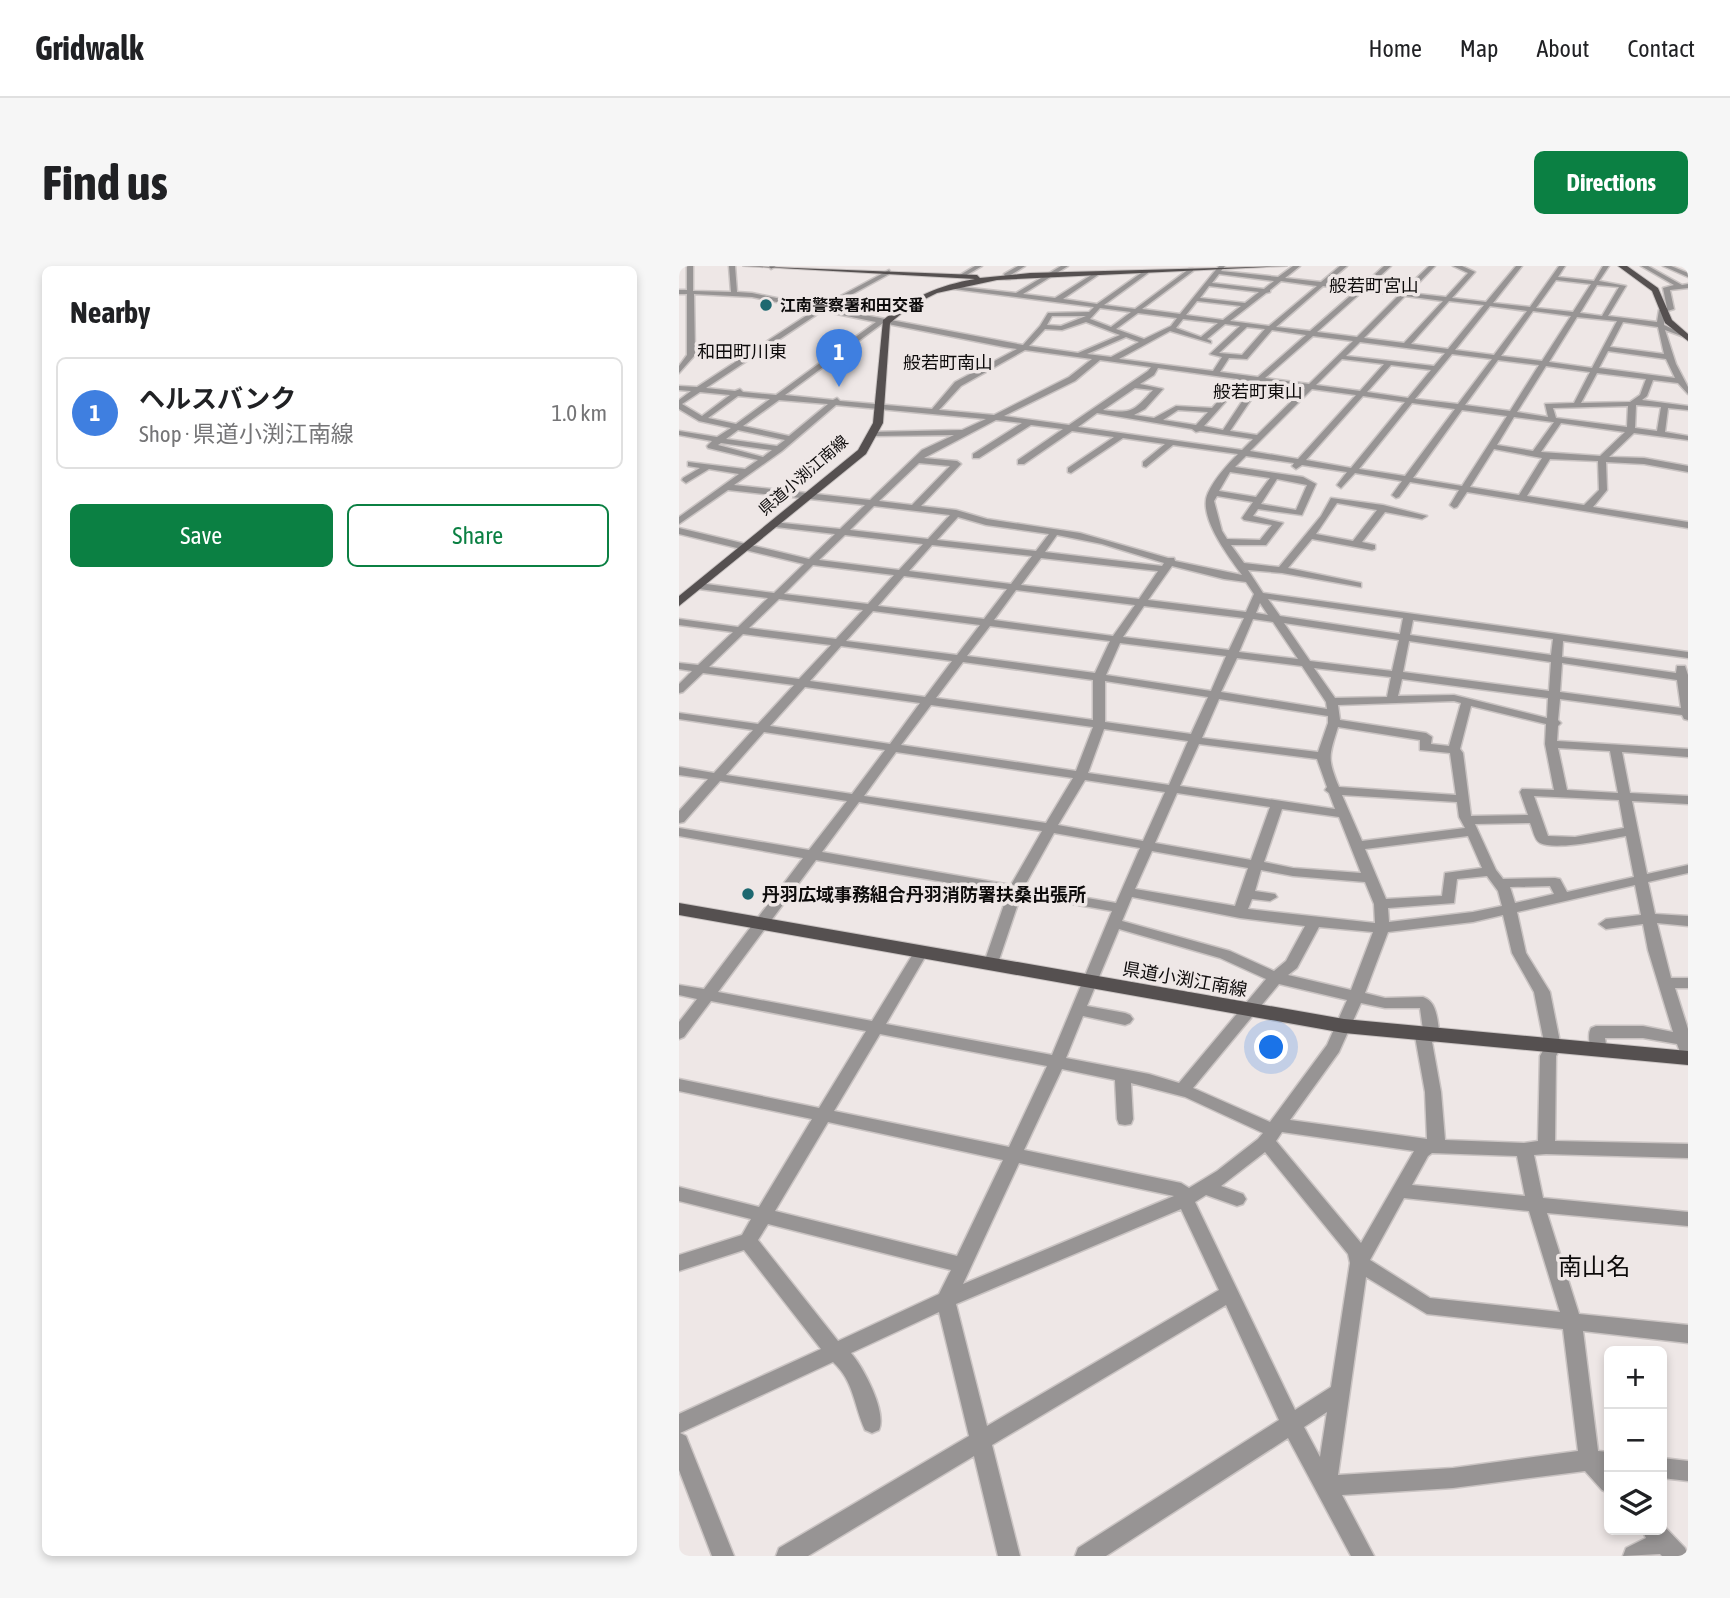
<!DOCTYPE html>
<html lang="en">
<head>
<meta charset="utf-8">
<style>
	:root { --surface:#fff; --page:#f6f6f6; --text:#202124; --muted:#757577; --line:#e0e0e0; --accent:#0b8043 }
	body { margin:0; font-family:"Asap Condensed","Noto Sans JP",sans-serif; background:var(--page); color:var(--text) }
	.controls { position:absolute; right:21px; bottom:21px; display:grid; overflow:hidden; border-radius:10px; box-shadow:0 4px 10px #0003 }
	.controls button { width:63px; height:63px; display:grid; place-items:center; padding:0; border:0; border-bottom:2px solid var(--line); background:var(--surface); color:var(--text); font:35px sans-serif }
	.you { position:absolute; left:593px; top:782px; width:24px; height:24px; margin:-18px; border:5px solid #fff; border-radius:50%; background:#1a73e8; box-shadow:0 0 0 10px #1a73e833 }
	.badge { display:grid; place-items:center; width:46px; height:46px; border-radius:50%; background:var(--accent); color:#fff; font-size:23px; font-weight:700 }
	.pin { position:absolute; translate:-50% -58px; filter:drop-shadow(0 2px 4px #0008) }
	.pin::after { content:''; position:absolute; top:37px; width:24px; height:21px; background:inherit; clip-path:polygon(0 0,100% 0,50% 100%) }
	.list { margin:0; padding:0; list-style:none }
	h2 { display:flex; justify-content:space-between; align-items:center; height:91px; margin:0; padding:0 28px; font-size:30px }
	h2 small { font-size:23px; font-weight:400; color:var(--muted) }
	.list li { display:grid; grid-template-columns:46px 1fr auto; gap:21px; align-items:center; box-sizing:border-box; height:112px; margin:0 14px 14px; padding:0 14px; border:2px solid var(--line); border-radius:10px }
	.list b { display:block; font-size:26px; white-space:nowrap }
	.list p { margin:0; font-size:23px; white-space:nowrap; color:var(--muted) }
	.list em { font-size:23px; font-style:normal; color:var(--muted) }
	.actions { display:flex; gap:14px; padding:21px 28px }
	.actions a { flex:1; padding:16px 0; border:2px solid var(--accent); border-radius:10px; text-align:center; font-size:24px; color:var(--accent) }
	.actions .main { background:var(--accent); color:#fff }
	.icon { flex:none; width:38px; height:38px; fill:none; stroke:currentColor; stroke-width:2; stroke-linecap:round; stroke-linejoin:round }
	.map { position:relative; flex:none; width:1009px; height:1290px; overflow:hidden; border-radius:10px }
	header { display:flex; align-items:center; gap:42px; box-sizing:border-box; height:98px; padding:0 35px; background:var(--surface); border-bottom:2px solid var(--line) }
	header strong { font-size:33px }
	nav { display:flex; gap:38px; margin-inline-start:auto; font-size:24px }
	.intro { display:flex; align-items:center; justify-content:space-between; box-sizing:border-box; height:168px; padding:0 42px }
	h1 { margin:0; font-size:49px }
	.button { padding:18px 32px; border-radius:10px; background:var(--accent); color:#fff; font-size:24px; font-weight:700 }
	main { display:flex; gap:42px; padding:0 42px }
	aside { flex:1; background:var(--surface); border-radius:10px; box-shadow:0 4px 10px #0003 }
	.map>svg:first-child { display:block }
</style>
</head>
<body>
<header>
<strong>Gridwalk</strong>
<nav><a>Home</a><a>Map</a><a>About</a><a>Contact</a></nav>
</header>
<div class="intro"><h1>Find us</h1><a class="button">Directions</a></div>
<main>
<aside>
<h2>Nearby<small></small></h2>
<ul class="list">
<li><span class="badge" style="background:#3f7fe0">1</span><div><b>ヘルスバンク</b><p>Shop · 県道小渕江南線</p></div><em>1.0 km</em></li>
</ul>
<div class="actions"><a class="main">Save</a><a>Share</a></div>
</aside>
<div class="map">
<svg width="1009" height="1290" viewBox="0 0 1009 1290">
	<rect width="100%" height="100%" fill="#eee7e6"/>
	<g fill="none" stroke-linecap="round" stroke-linejoin="round">
		<defs>
			<path id="minor" d="M 8,0 L 14,0 L 14,25 L 52,26 L 50,0 L 56,0 L 58,26 L 73,27 L 141,41 L 210,4 L 212,7 L 148,42 L 344,79 L 361,60 L 369,47 L 410,46 L 415,41 L 275,23 L 273,20 L 337,27 L 382,0 L 389,0 L 344,28 L 376,32 L 417,6 L 419,9 L 384,33 L 418,38 L 465,5 L 469,5 L 469,7 L 425,39 L 456,43 L 510,3 L 514,3 L 514,5 L 463,43 L 501,48 L 540,0 L 546,0 L 542,5 L 599,11 L 614,0 L 621,0 L 606,12 L 642,16 L 661,0 L 668,0 L 648,17 L 682,21 L 705,0 L 712,0 L 688,22 L 723,26 L 750,0 L 756,0 L 730,27 L 767,31 L 789,7 L 774,0 L 783,0 L 796,6 L 773,32 L 807,36 L 837,0 L 843,0 L 814,37 L 851,41 L 880,0 L 886,0 L 879,11 L 915,15 L 924,0 L 930,0 L 920,15 L 947,20 L 929,50 L 978,56 L 980,44 L 988,42 L 984,22 L 995,19 L 962,0 L 969,0 L 1003,19 L 1009,18 L 1009,22 L 991,24 L 995,43 L 985,46 L 985,59 L 1009,70 L 1008,72 L 986,64 L 997,98 L 1009,121 L 1009,128 L 999,117 L 974,114 L 968,130 L 963,134 L 1009,140 L 1009,144 L 989,142 L 986,166 L 1009,170 L 1009,174 L 955,167 L 930,191 L 965,192 L 1009,200 L 1009,206 L 965,198 L 927,196 L 928,224 L 914,241 L 1009,256 L 1009,262 L 788,226 L 778,241 L 775,242 L 771,239 L 780,224 L 731,216 L 720,231 L 717,232 L 713,229 L 723,215 L 676,207 L 662,222 L 658,219 L 668,206 L 623,199 L 617,203 L 613,200 L 615,197 L 567,190 L 556,201 L 624,211 L 637,218 L 623,249 L 579,243 L 574,250 L 604,257 L 587,279 L 552,279 L 565,297 L 600,301 L 642,250 L 652,232 L 704,239 L 748,250 L 743,253 L 706,246 L 683,276 L 696,279 L 696,283 L 693,284 L 633,273 L 609,302 L 682,317 L 682,321 L 603,307 L 569,304 L 584,327 L 1009,386 L 1009,392 L 884,375 L 883,391 L 997,407 L 998,400 L 1006,400 L 1009,409 L 1009,454 L 1005,453 L 1003,449 L 881,433 L 879,454 L 882,457 L 879,460 L 878,475 L 1009,483 L 1009,491 L 943,486 L 951,527 L 1009,530 L 1009,538 L 953,535 L 968,608 L 1009,599 L 1009,607 L 969,616 L 976,648 L 1009,650 L 1009,660 L 978,657 L 992,712 L 1009,712 L 1009,722 L 996,722 L 1009,763 L 1009,793 L 1003,791 L 998,778 L 964,772 L 926,772 L 928,785 L 926,789 L 914,789 C 911,782 908,769 912,762 L 917,760 L 964,760 L 994,766 L 969,684 L 964,658 L 927,663 L 920,658 L 927,653 L 962,649 L 956,619 L 838,646 L 847,687 L 871,726 L 882,781 L 877,790 L 876,875 L 1009,878 L 1009,892 L 867,888 L 855,889 L 864,932 L 1009,946 L 1009,960 L 868,947 L 900,1048 L 1009,1059 L 1009,1077 L 904,1065 L 919,1185 L 930,1186 L 930,1227 L 923,1224 L 906,1205 L 774,1222 L 663,1229 L 695,1290 L 672,1290 L 609,1172 L 427,1290 L 396,1290 L 399,1282 L 600,1154 L 547,1039 L 313,1179 L 341,1290 L 319,1290 L 295,1190 L 129,1290 L 97,1290 L 100,1282 L 290,1170 L 260,1046 L 172,1087 C 185,1102 208,1146 200,1164 L 193,1167 L 186,1164 C 175,1140 175,1115 154,1096 L 1,1167 L 7,1170 L 55,1290 L 33,1290 L 0,1204 L 0,1148 L 142,1083 L 65,984 L 0,1005 L 0,989 L 63,969 L 72,953 L 0,935 L 0,921 L 80,941 L 133,853 L 0,825 L 0,813 L 140,842 L 187,765 L 32,735 L 5,771 L 0,773 L 0,756 L 18,733 L 0,729 L 0,719 L 25,723 L 124,592 L 0,570 L 0,562 L 130,584 L 168,535 L 41,515 L 5,556 L 0,557 L 0,545 L 29,513 L 0,509 L 0,501 L 35,507 L 74,464 L 0,453 L 0,447 L 79,458 L 115,419 L 24,407 L 4,426 L 0,427 L 0,418 L 13,405 L 0,403 L 0,397 L 19,399 L 54,366 L 0,359 L 0,353 L 59,361 L 89,332 L 20,323 L 15,320 L 20,317 L 95,327 L 125,298 L 0,268 L 0,262 L 130,293 L 156,268 L 97,261 L 94,260 L 94,256 L 161,263 L 186,239 L 49,224 L 0,258 L 0,251 L 60,208 L 30,203 L 7,217 L 3,214 L 4,212 L 21,202 L 9,200 L 9,196 L 66,203 L 79,194 L 29,182 L 28,180 L 33,175 L 0,169 L 0,165 L 38,171 L 52,162 L 20,155 L 0,143 L 0,134 L 12,125 L 0,124 L 0,120 L 18,121 L 136,44 L 73,31 L 15,28 L 16,89 L 0,107 L 0,100 L 8,89 L 8,28 L 0,28 L 0,24 L 8,24 ZM 540,8 L 595,15 L 585,23 L 533,17 ZM 877,14 L 912,18 L 894,46 L 857,42 ZM 602,15 L 638,20 L 590,60 L 551,55 L 587,27 L 591,26 L 591,24 ZM 918,19 L 940,21 L 923,50 L 901,47 ZM 530,20 L 580,26 L 566,37 L 521,32 ZM 644,20 L 678,24 L 631,65 L 597,61 ZM 684,25 L 720,29 L 678,71 L 638,66 ZM 726,30 L 764,35 L 725,77 L 685,72 ZM 518,35 L 562,40 L 544,54 L 507,49 ZM 770,35 L 805,39 L 769,83 L 732,78 ZM 811,40 L 848,45 L 815,89 L 776,84 ZM 421,42 L 452,46 L 432,61 L 411,53 ZM 143,45 L 197,56 L 97,129 L 64,126 L 61,123 L 56,125 L 27,122 ZM 854,45 L 892,50 L 863,95 L 822,90 ZM 459,47 L 498,52 L 492,60 L 465,73 L 437,63 ZM 373,50 L 407,50 L 382,60 L 368,59 ZM 898,51 L 938,55 L 913,102 L 870,96 ZM 504,53 L 539,57 L 522,71 L 497,62 ZM 407,56 L 441,69 L 399,87 L 350,80 L 366,63 L 383,64 ZM 944,56 L 979,61 L 985,88 L 931,81 ZM 204,57 L 325,81 L 338,83 L 276,116 L 253,143 L 161,135 L 158,132 L 154,134 L 106,129 ZM 546,58 L 561,60 L 531,88 L 543,91 L 534,105 L 440,93 L 491,65 L 532,77 L 532,75 L 528,73 ZM 568,61 L 586,63 L 563,89 L 540,87 ZM 593,64 L 627,69 L 579,111 L 541,106 L 550,92 L 568,93 ZM 634,70 L 674,75 L 630,118 L 586,112 ZM 447,71 L 460,76 L 432,91 L 408,88 ZM 681,76 L 766,87 L 755,100 L 667,90 ZM 346,84 L 413,93 L 390,111 L 315,149 L 260,144 L 282,120 ZM 929,85 L 987,93 L 996,112 L 920,102 ZM 773,88 L 813,93 L 779,138 L 736,133 ZM 663,93 L 705,98 L 681,125 L 637,119 ZM 421,94 L 472,101 L 469,105 L 390,159 L 325,150 L 396,115 ZM 819,94 L 860,99 L 831,145 L 786,139 ZM 712,99 L 752,104 L 729,132 L 688,126 ZM 867,100 L 911,106 L 895,137 L 866,138 L 869,151 L 838,146 ZM 479,102 L 559,113 L 533,142 L 497,140 L 475,152 L 455,149 L 466,143 L 484,123 L 461,118 L 475,109 ZM 918,107 L 967,113 L 961,129 L 951,136 L 902,137 ZM 566,114 L 576,116 L 544,164 L 525,160 ZM 584,116 L 626,122 L 578,169 L 551,165 ZM 456,122 L 474,124 C 455,145 453,148 424,144 ZM 633,123 L 677,129 L 619,193 L 571,185 ZM 21,126 L 51,129 L 23,150 L 3,138 ZM 59,130 L 91,133 L 57,158 L 29,152 ZM 684,130 L 726,136 L 672,202 L 627,194 ZM 100,134 L 149,138 L 110,170 L 64,160 ZM 733,137 L 776,143 L 726,210 L 680,203 ZM 157,139 L 307,153 L 283,164 L 192,166 L 192,170 L 195,170 L 275,169 L 243,184 L 191,234 L 55,219 L 103,185 ZM 957,139 L 982,141 L 978,165 L 956,162 ZM 949,140 L 948,161 L 877,152 L 874,142 ZM 499,144 L 529,146 L 517,159 L 484,154 ZM 783,144 L 828,150 L 783,220 L 734,212 ZM 418,147 L 513,163 L 517,166 L 521,165 L 574,173 L 563,184 L 399,161 ZM 835,151 L 874,156 L 875,156 L 854,185 L 818,179 ZM 317,154 L 343,157 L 294,188 L 294,192 L 300,192 L 352,159 L 384,163 L 339,194 L 339,198 L 345,198 L 393,165 L 435,171 L 389,202 L 389,206 L 392,207 L 444,172 L 486,178 L 464,196 L 464,200 L 467,201 L 494,179 L 559,188 C 547,200 536,212 529,227 C 518,250 550,291 563,309 L 496,295 L 495,292 L 489,292 L 401,267 L 308,253 L 277,244 L 242,240 L 282,198 L 278,195 L 245,192 ZM 882,157 L 946,166 L 921,190 L 862,186 ZM 59,164 L 106,174 L 98,180 L 47,173 ZM 42,177 L 93,184 L 84,191 L 39,179 ZM 815,183 L 863,192 L 840,229 L 791,221 ZM 871,193 L 919,195 L 920,224 L 905,239 L 848,230 ZM 240,197 L 271,200 L 233,239 L 200,235 ZM 551,206 L 591,212 L 577,231 L 540,225 ZM 598,213 L 628,219 L 617,244 L 582,238 ZM 538,230 L 574,236 L 563,252 L 565,254 L 593,259 L 581,274 L 548,273 L 543,265 L 535,235 ZM 658,237 L 698,244 L 674,275 L 637,268 ZM 195,240 L 271,249 L 249,273 L 171,264 ZM 279,251 L 307,259 L 370,268 L 357,285 L 258,274 ZM 166,269 L 244,278 L 220,304 L 140,294 ZM 378,269 L 423,278 L 485,297 L 483,300 L 366,286 ZM 253,279 L 353,290 L 332,318 L 230,305 ZM 362,292 L 479,305 L 460,333 L 342,319 ZM 134,299 L 215,309 L 189,338 L 105,328 ZM 493,300 L 545,313 L 567,316 L 575,328 L 567,346 L 469,334 ZM 225,310 L 328,323 L 305,353 L 199,340 ZM 337,324 L 456,339 L 434,370 L 315,354 ZM 100,333 L 184,344 L 157,373 L 70,362 ZM 589,333 L 724,352 L 721,368 L 601,350 ZM 581,337 L 589,349 L 577,347 ZM 465,340 L 565,352 L 550,384 L 444,371 ZM 194,345 L 301,359 L 278,389 L 167,375 ZM 574,353 L 594,356 L 619,393 L 560,386 ZM 734,354 L 874,373 L 872,389 L 731,369 ZM 605,357 L 720,374 L 713,405 L 631,395 ZM 311,360 L 431,375 L 416,407 L 288,390 ZM 64,368 L 152,379 L 120,413 L 30,401 ZM 730,375 L 872,396 L 870,425 L 724,406 ZM 441,377 L 547,390 L 532,425 L 427,409 ZM 162,380 L 273,395 L 246,431 L 131,415 ZM 558,392 L 623,400 L 647,436 L 648,443 L 542,426 ZM 284,396 L 414,414 L 414,454 L 257,432 ZM 883,397 L 998,414 L 1002,442 L 881,426 ZM 635,402 L 712,411 L 708,431 L 656,432 ZM 723,413 L 869,432 L 868,452 L 775,429 L 719,430 ZM 426,415 L 529,431 L 512,468 L 426,456 ZM 126,421 L 241,437 L 211,478 L 91,460 ZM 540,433 L 649,450 L 649,457 L 639,486 L 523,472 ZM 775,435 L 782,437 L 770,480 L 752,478 L 753,471 L 747,467 L 661,454 L 659,439 ZM 252,439 L 414,461 L 397,505 L 222,479 ZM 792,440 L 867,458 L 866,478 L 875,524 L 843,523 L 841,526 L 849,549 L 792,550 L 784,487 L 781,483 ZM 659,461 L 741,474 L 741,484 L 771,487 L 777,529 L 660,521 C 648,492 650,490 659,461 ZM 425,463 L 509,475 L 490,519 L 409,507 ZM 85,466 L 206,484 L 173,528 L 47,509 ZM 520,478 L 638,493 L 648,521 L 646,524 L 650,527 L 656,543 L 501,520 ZM 879,482 L 931,485 L 939,527 L 888,524 ZM 217,486 L 394,512 L 367,557 L 185,530 ZM 406,514 L 486,526 L 464,575 L 379,559 ZM 498,527 L 591,541 L 572,594 L 476,577 ZM 663,529 L 778,536 L 780,551 L 786,562 L 683,575 ZM 855,530 L 940,534 L 945,562 L 896,571 L 869,570 ZM 180,536 L 363,565 L 332,619 L 143,586 ZM 603,543 L 660,551 L 682,607 L 614,602 L 585,596 ZM 851,557 C 854,563 855,574 861,577 C 877,585 929,573 947,570 L 955,611 L 888,626 L 881,613 L 876,612 L 824,613 L 817,604 L 796,558 ZM 375,567 L 461,582 L 437,637 L 345,621 ZM 789,570 L 803,602 L 766,607 L 763,630 L 707,633 L 686,583 ZM 473,585 L 569,602 L 556,640 L 456,623 ZM 137,594 L 329,627 L 305,697 L 312,702 L 319,697 L 342,629 L 433,645 L 373,789 L 207,758 L 249,686 L 242,681 L 237,683 L 193,755 L 39,726 ZM 582,604 L 614,610 L 686,616 L 695,638 L 696,657 L 569,643 L 573,633 L 591,635 L 598,631 L 596,628 L 576,625 ZM 808,610 L 819,625 L 823,640 L 794,646 L 710,656 L 709,642 L 775,637 L 778,613 ZM 871,620 L 875,628 L 836,637 L 831,621 ZM 453,631 L 561,652 L 626,660 L 607,695 L 595,705 L 551,685 L 443,655 ZM 824,649 L 833,687 L 855,726 L 866,781 L 861,790 L 859,875 L 845,877 L 766,874 L 762,826 L 753,776 L 758,774 L 761,770 C 758,755 759,736 744,731 L 706,732 L 686,727 L 709,666 L 794,656 ZM 640,661 L 694,666 L 672,724 L 609,709 L 618,702 ZM 440,663 L 541,692 L 587,713 L 500,817 L 470,808 L 387,792 L 404,750 L 446,759 L 451,757 L 454,753 L 451,749 L 446,747 L 408,740 ZM 600,718 L 668,734 L 648,779 L 591,856 L 514,822 ZM 682,737 L 706,742 L 741,742 L 744,764 L 739,766 L 736,770 L 746,826 L 748,873 L 611,854 L 660,786 ZM 201,768 L 368,800 L 330,881 L 155,845 ZM 383,803 L 436,814 L 438,853 L 440,858 L 446,859 L 452,858 L 454,853 L 452,817 L 506,831 L 584,867 L 579,873 L 538,905 L 510,922 L 502,917 L 345,884 ZM 149,856 L 324,894 L 278,990 L 96,945 ZM 603,866 L 735,885 L 682,977 L 597,875 ZM 586,886 L 669,988 L 671,997 L 652,1121 L 616,1144 L 516,936 L 527,929 L 558,940 L 564,938 L 567,933 L 564,928 L 542,920 ZM 753,887 L 838,890 L 846,930 L 733,919 L 749,890 ZM 340,897 L 495,930 L 284,1018 ZM 725,932 L 850,945 L 881,1046 L 751,1032 L 691,994 ZM 502,943 L 540,1024 L 308,1160 L 277,1038 ZM 89,958 L 272,1004 L 260,1028 L 159,1075 L 79,974 ZM 687,1011 L 748,1048 L 884,1063 L 899,1185 L 774,1202 L 659,1209 ZM 648,1146 L 641,1191 L 625,1161 Z
				M 90,0 L 97,0 L 92,3 Z
				M 296,0 L 303,0 L 286,10 L 281,9 Z
				M 339,0 L 346,0 L 330,10 L 331,13 L 327,13 L 325,8 Z
				M 984,0 L 992,0 L 1009,7 L 1009,11 Z
				M 983,1192 L 1009,1195 L 1009,1215 L 983,1212 Z
				M 983,1258 L 1006,1282 L 1009,1290 L 983,1290 L 981,1288 L 944,1290 L 947,1282 L 967,1272 L 963,1264 L 983,1264 Z"/>
			<path id="major" d="M 64,0 L 298,9 L 301,12 L 351,7 L 608,0 L 318,14 L 258,27 L 232,40 L 211,57 L 204,157 L 187,188 L 0,340 L 0,330 L 179,184 L 194,157 L 204,54 C 232,32 260,19 296,13 Z
				M 939,0 L 948,0 L 979,22 L 993,54 L 1009,68 L 1009,75 L 986,57 L 973,25 Z
				M 0,637 L 665,753 L 1009,785 L 1009,799 L 665,767 L 0,649 Z"/>
		</defs>
		<use href="#minor" stroke="#cac4c3" stroke-width="3"/>
		<use href="#major" stroke="#cac4c3" stroke-width="2"/>
		<use href="#minor" fill="#979494" fill-rule="evenodd"/>
		<use href="#major" fill="#555050" fill-rule="evenodd"/>
	</g>
	<g fill="#1d6870" stroke="#eee7e6" stroke-width="2.5">
		<circle cx="87" cy="39" r="7"/>
		<circle cx="69" cy="628" r="7"/>
	</g>
	<g text-anchor="middle" dominant-baseline="central" stroke-width="7" stroke-linejoin="round" paint-order="stroke">
		<g font-size="16" font-weight="bold" fill="#0d0b0b" stroke="#eee7e6" text-anchor="start">
			<text x="101" y="39">江南警察署和田交番</text>
		</g>
		<g font-size="16" fill="#0d0b0b" stroke="#eee7e6">
			<text transform="translate(124 209) rotate(-41)">県道小渕江南線</text>
		</g>
		<g font-size="18" fill="#0d0b0b" stroke="#eee7e6">
			<text x="695" y="19">般若町宮山</text>
			<text x="63" y="85">和田町川東</text>
			<text x="269" y="96">般若町南山</text>
			<text x="579" y="125">般若町東山</text>
		</g>
		<g font-size="18" font-weight="bold" fill="#0d0b0b" stroke="#eee7e6" text-anchor="start">
			<text x="83" y="628">丹羽広域事務組合丹羽消防署扶桑出張所</text>
		</g>
		<g font-size="18" fill="#0d0b0b" stroke="#eee7e6">
			<text transform="translate(506 713) rotate(10)">県道小渕江南線</text>
		</g>
		<g font-size="24" fill="#0d0b0b" stroke="#eee7e6">
			<text x="915" y="1000">南山名</text>
		</g>
	</g>
</svg>
<div class="controls">
<button>+</button>
<button>−</button>
<button><svg class="icon" aria-label="layers" viewBox="0 0 24 24"><path d="M12 4l9 5-9 5-9-5zM3 14l9 5 9-5"/></svg></button>
</div>
<div class="you"></div>
<div class="pin badge" style="left:160px;top:121px;background:#3f7fe0">1</div>
</div>
</main>
</body>
</html>
